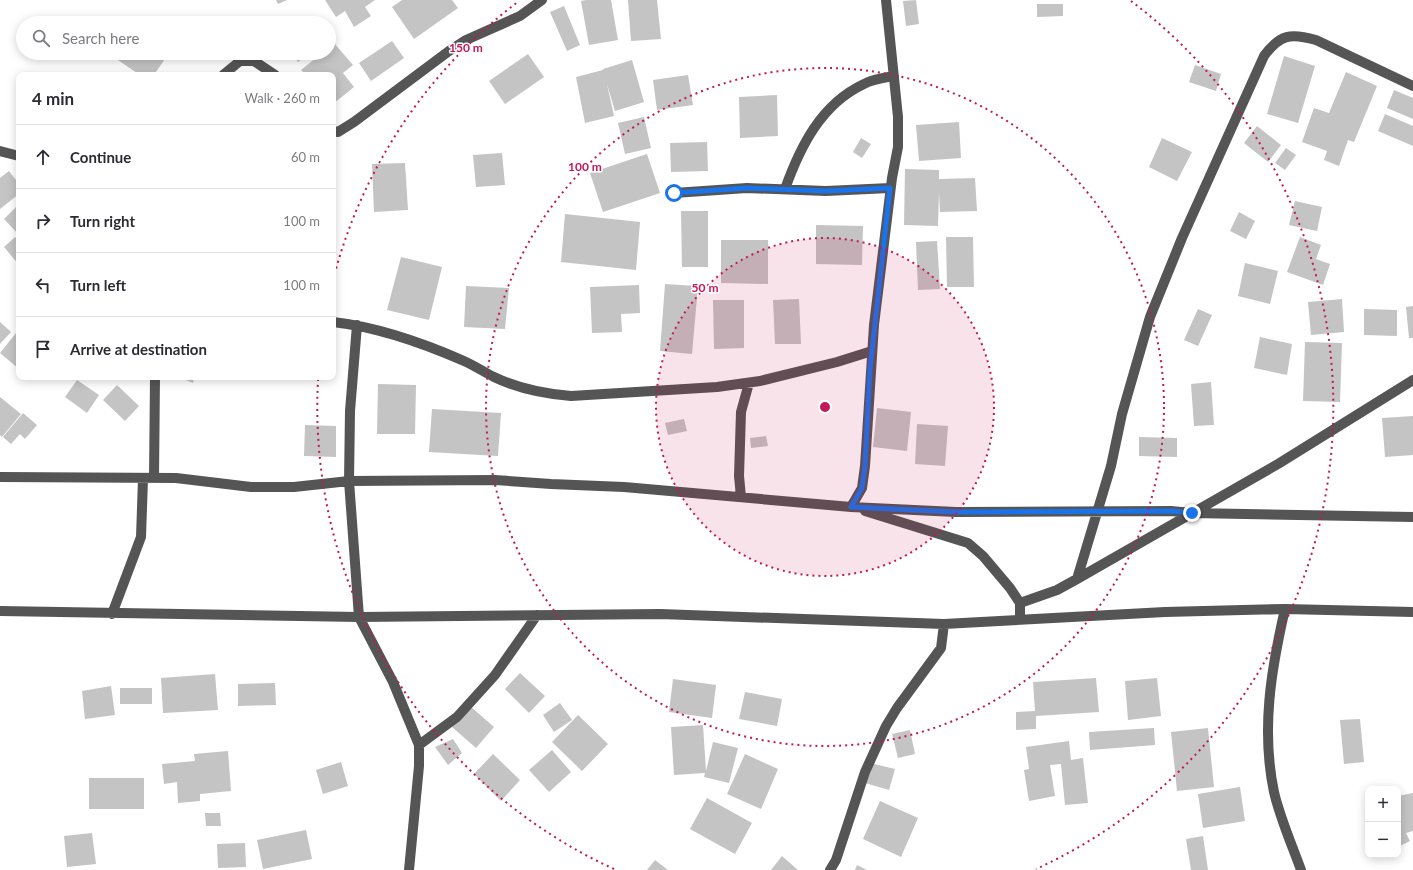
<!DOCTYPE html>
<html lang="en">
<head>
<meta charset="utf-8">
<style>
	:root { --surface:#fff; --page:#f2f2f3; --text:#2b2b33; --muted:#7c7c81; --line:#e1e1e2 }
	body { margin:0; font-family:Lato,sans-serif; background:var(--page); color:var(--text) }
	.controls { position:absolute; right:12px; bottom:12px; display:grid; overflow:hidden; border-radius:8px; box-shadow:0 2px 10px #0003 }
	.controls button { width:36px; height:36px; display:grid; place-items:center; padding:0; border:0; border-bottom:1px solid var(--line); background:var(--surface); color:var(--text); font:20px sans-serif }
	.stop { position:absolute; width:12px; height:12px; margin:-9px; border:3px solid #1a73e8; border-radius:50%; background:#fff }
	.stop.end { background:#1a73e8; border-color:#fff; box-shadow:0 1px 4px #0008 }
	.list { margin:0; padding:0; list-style:none }
	h2 { display:flex; justify-content:space-between; align-items:center; height:52px; margin:0; padding:0 16px; font-size:17px }
	h2 small { font-size:13px; font-weight:400; color:var(--muted) }
	.list li { display:grid; grid-template-columns:26px 1fr auto; gap:12px; align-items:center; box-sizing:border-box; height:64px; padding:0 16px; border-top:1px solid var(--line) }
	.list b { display:block; font-size:15px; white-space:nowrap }
	.list em { font-size:13px; font-style:normal; color:var(--muted) }
	.icon { flex:none; width:22px; height:22px; fill:none; stroke:currentColor; stroke-width:2; stroke-linecap:round; stroke-linejoin:round }
	.map { position:relative; flex:none; width:1413px; height:870px; overflow:hidden }
	.search { position:absolute; background:var(--surface); box-shadow:0 2px 10px #0003; left:16px; top:16px; width:320px; height:44px; display:flex; align-items:center; gap:10px; box-sizing:border-box; padding:0 14px; border-radius:22px; color:var(--muted); font-size:15px }
	.panel { position:absolute; background:var(--surface); box-shadow:0 2px 10px #0003; left:16px; top:72px; width:320px; height:308px; border-radius:8px }
	.map>svg:first-child { display:block }
</style>
</head>
<body>
<div class="map">
<svg width="1413" height="870" viewBox="0 0 1413 870">
	<rect width="100%" height="100%" fill="#fff"/>
	<path fill="#c4c4c4" d="M 276,0 L 287,0 L 278,4 Z
		M 325,0 L 375,0 L 365,7 L 371,16 L 354,27 L 345,11 L 336,17 Z
		M 402,0 L 452,0 L 458,8 L 414,39 L 392,7 Z
		M 586,0 L 611,0 L 618,40 L 589,45 L 581,1 Z
		M 628,0 L 657,0 L 661,39 L 631,41 Z
		M 916,0 L 919,24 L 906,26 L 903,1 Z
		M 1037,4 L 1063,4 L 1063,16 L 1037,17 Z
		M 564,6 L 580,45 L 567,51 L 550,12 Z
		M 392,41 L 404,58 L 371,81 L 359,63 Z
		M 334,43 L 353,65 L 343,73 L 354,87 L 333,104 L 333,75 L 306,75 L 301,70 L 322,53 L 329,53 L 329,47 Z
		M 119,53 L 169,53 L 154,75 L 140,75 L 115,58 Z
		M 291,53 L 310,53 L 298,62 Z
		M 528,54 L 544,77 L 505,104 L 489,81 Z
		M 1284,56 L 1315,66 L 1298,123 L 1267,114 Z
		M 632,60 L 644,102 L 615,111 L 607,84 L 614,116 L 585,123 L 576,77 L 603,70 L 603,69 Z
		M 1195,65 L 1221,74 L 1216,91 L 1189,82 Z
		M 1346,72 L 1377,86 L 1354,142 L 1348,140 L 1339,166 L 1324,160 L 1327,151 L 1302,142 L 1314,108 L 1329,113 Z
		M 688,75 L 693,105 L 657,110 L 653,80 Z
		M 1394,90 L 1413,98 L 1413,119 L 1387,108 Z
		M 777,95 L 778,136 L 740,138 L 739,97 Z
		M 1385,114 L 1413,126 L 1413,146 L 1378,131 Z
		M 644,117 L 651,148 L 625,154 L 618,123 Z
		M 959,122 L 961,158 L 919,161 L 916,125 Z
		M 1257,126 L 1281,145 L 1268,162 L 1244,143 Z
		M 861,138 L 871,144 L 862,158 L 853,152 Z
		M 1162,138 L 1192,152 L 1177,181 L 1149,167 Z
		M 707,142 L 708,171 L 671,172 L 670,143 Z
		M 1286,148 L 1296,155 L 1285,170 L 1275,163 Z
		M 502,153 L 505,185 L 476,187 L 473,155 Z
		M 647,154 L 660,193 L 603,212 L 590,173 Z
		M 405,163 L 408,210 L 374,212 L 372,164 Z
		M 905,169 L 939,170 L 939,179 L 975,178 L 977,211 L 940,212 L 939,192 L 938,226 L 904,225 Z
		M 9,171 L 19,184 L 19,194 L 0,209 L 0,178 Z
		M 1295,201 L 1322,207 L 1317,231 L 1289,225 Z
		M 19,204 L 19,235 L 4,219 Z
		M 681,211 L 708,211 L 708,267 L 682,267 Z
		M 1239,212 L 1255,221 L 1246,239 L 1230,231 Z
		M 565,214 L 640,222 L 636,270 L 561,262 Z
		M 816,225 L 863,226 L 862,265 L 816,264 Z
		M 15,237 L 19,242 L 19,265 L 4,247 Z
		M 946,237 L 973,237 L 974,287 L 947,287 Z
		M 1300,237 L 1321,245 L 1316,259 L 1330,264 L 1323,285 L 1287,272 Z
		M 721,240 L 768,240 L 768,284 L 721,283 Z
		M 937,241 L 940,289 L 918,290 L 916,242 Z
		M 401,257 L 442,267 L 429,320 L 387,310 Z
		M 1245,263 L 1278,271 L 1270,304 L 1238,296 Z
		M 665,284 L 698,286 L 692,354 L 660,351 Z
		M 639,285 L 640,313 L 621,314 L 622,332 L 592,333 L 590,287 Z
		M 466,286 L 509,288 L 505,329 L 464,327 Z
		M 799,299 L 801,344 L 775,344 L 773,300 Z
		M 1342,299 L 1344,332 L 1311,335 L 1308,302 Z
		M 713,300 L 744,300 L 744,348 L 714,349 Z
		M 1413,306 L 1413,338 L 1409,338 L 1406,307 Z
		M 1198,309 L 1212,315 L 1198,346 L 1184,340 Z
		M 1364,309 L 1397,310 L 1397,336 L 1364,335 Z
		M 0,322 L 11,332 L 0,344 Z
		M 16,333 L 19,336 L 19,369 L 0,353 Z
		M 1260,337 L 1292,344 L 1287,375 L 1254,368 Z
		M 1305,342 L 1342,343 L 1340,402 L 1303,401 Z
		M 179,377 L 194,377 L 193,383 Z
		M 77,380 L 99,395 L 87,413 L 65,397 Z
		M 1211,382 L 1214,425 L 1194,426 L 1191,384 Z
		M 378,384 L 416,385 L 415,434 L 377,434 Z
		M 117,385 L 139,406 L 125,421 L 103,400 Z
		M 0,397 L 21,414 L 2,437 L 0,435 Z
		M 877,408 L 911,412 L 907,451 L 873,447 Z
		M 432,409 L 501,413 L 498,456 L 429,452 Z
		M 23,413 L 37,425 L 25,439 L 20,434 L 11,444 L 3,437 Z
		M 1413,416 L 1413,455 L 1385,457 L 1382,418 Z
		M 684,419 L 687,431 L 668,435 L 665,423 Z
		M 917,424 L 948,426 L 945,466 L 915,464 Z
		M 305,425 L 336,426 L 336,457 L 304,456 Z
		M 766,436 L 768,446 L 751,448 L 750,438 Z
		M 1139,437 L 1177,438 L 1177,457 L 1139,456 Z
		M 520,673 L 545,696 L 529,713 L 505,689 Z
		M 215,674 L 218,710 L 163,713 L 161,678 Z
		M 1096,678 L 1099,712 L 1036,716 L 1036,729 L 1016,730 L 1016,712 L 1035,711 L 1033,682 Z
		M 1157,678 L 1161,716 L 1128,720 L 1125,681 Z
		M 673,679 L 716,685 L 712,718 L 669,712 Z
		M 275,683 L 276,705 L 238,706 L 238,684 Z
		M 111,686 L 115,715 L 85,719 L 82,691 Z
		M 120,688 L 152,688 L 152,704 L 120,704 Z
		M 745,692 L 782,699 L 777,726 L 739,719 Z
		M 560,703 L 572,720 L 554,732 L 543,715 Z
		M 470,706 L 494,727 L 476,748 L 452,727 Z
		M 578,715 L 608,744 L 582,771 L 552,742 Z
		M 1360,719 L 1364,762 L 1344,764 L 1340,720 Z
		M 703,725 L 706,771 L 713,742 L 738,748 L 729,783 L 704,777 L 705,773 L 674,775 L 671,727 Z
		M 1154,728 L 1155,745 L 1090,750 L 1089,732 Z
		M 1208,728 L 1214,787 L 1177,791 L 1171,732 Z
		M 910,730 L 915,754 L 898,758 L 892,734 Z
		M 453,739 L 462,753 L 448,765 L 435,747 Z
		M 1069,741 L 1071,760 L 1083,758 L 1088,803 L 1065,805 L 1061,764 L 1050,765 L 1055,796 L 1029,801 L 1024,770 L 1029,769 L 1026,747 Z
		M 552,750 L 571,772 L 549,792 L 529,770 Z
		M 228,751 L 231,791 L 200,794 L 200,801 L 178,803 L 177,782 L 164,784 L 162,764 L 195,761 L 194,754 Z
		M 493,754 L 520,780 L 501,801 L 474,774 Z
		M 745,754 L 778,769 L 761,809 L 727,794 Z
		M 341,762 L 348,786 L 323,794 L 316,770 Z
		M 870,763 L 895,769 L 889,790 L 865,783 Z
		M 89,778 L 144,778 L 144,809 L 89,809 Z
		M 1240,787 L 1245,821 L 1203,828 L 1198,794 Z
		M 1413,793 L 1413,831 L 1406,833 L 1410,841 L 1398,847 L 1398,819 L 1400,818 L 1398,796 Z
		M 707,798 L 752,823 L 735,854 L 690,829 Z
		M 880,801 L 918,818 L 901,857 L 863,839 Z
		M 205,813 L 220,813 L 221,826 L 206,826 Z
		M 306,830 L 312,859 L 263,869 L 257,840 Z
		M 92,833 L 96,864 L 67,867 L 64,836 Z
		M 1203,836 L 1208,870 L 1191,870 L 1186,839 Z
		M 245,843 L 246,867 L 218,868 L 217,844 Z
		M 782,856 L 798,870 L 771,870 Z
		M 655,860 L 668,870 L 647,870 Z
		M 857,865 L 867,870 L 855,870 Z"/>
	<g fill="none" stroke-linecap="round" stroke-linejoin="round">
		<path stroke="#555" stroke-width="10" d="M 223,75 L 240,61 L 254,61 L 275,75
			M 333,131 L 338,132 L 354,122 L 449,51 L 466,40 L 520,16 L 542,0
			M 0,151 L 19,156
			M 785,189 C 800,147 821,104 864,84 C 873,79 884,78 894,76
			M 674,193 L 747,188 L 826,191 L 890,188
			M 333,322 C 378,327 423,343 464,361 C 475,366 484,372 494,377 C 519,389 544,394 571,396 L 717,387 L 760,381 L 837,362 L 872,351
			M 357,325 L 350,411 L 349,481 L 359,617 L 393,682 L 419,745 L 419,766 L 409,870
			M 0,477 L 176,478 L 251,487 L 294,487 L 349,481 L 495,480 L 551,484 L 624,487 L 851,507 L 956,512 L 1171,511 L 1192,513 L 1413,517
			M 154,478 L 155,377
			M 741,497 L 739,476 L 741,412 L 749,383
			M 851,507 L 862,488 L 865,466 L 874,325 L 892,178 L 898,147 L 898,117 L 886,0
			M 865,511 L 968,543 L 983,556 L 1010,588 L 1020,603 L 1020,619
			M 1077,579 L 1111,466 L 1122,414 L 1150,317 L 1182,238 L 1264,56 C 1280,34 1291,33 1316,40 L 1413,86
			M 1020,603 L 1057,590 L 1077,579 L 1278,464 L 1413,380
			M 1285,609 C 1271,670 1261,730 1274,792 C 1280,818 1292,845 1301,870
			M 0,611 L 359,617 L 660,614 L 944,624 L 1165,612 L 1285,609 L 1413,612
			M 112,614 L 141,537 L 143,479
			M 419,745 L 457,717 L 495,675 L 537,615
			M 830,870 L 836,860 L 865,772 L 886,726 L 897,708 L 941,648 L 944,624"/>
	</g>
	<g fill="none" stroke-linecap="round" stroke-linejoin="round">
		<path stroke="#1a73e8" stroke-width="5" d="M 674,193 L 747,188 L 826,191 L 890,188 L 870,369 L 865,466 L 862,488 L 851,507 L 956,512 L 1171,511 L 1192,513"/>
	</g>
	<circle cx="825" cy="407" r="169" fill="#c2185b" fill-opacity=".12"/>
	<g fill="none" stroke="#c2185b" stroke-width="2" stroke-dasharray="2 4">
		<circle cx="825" cy="407" r="169"/>
		<circle cx="825" cy="407" r="339"/>
		<path d="M614 869A508 508 0 0 1 318 380M333 280A508 508 0 0 1 519 1M1131 1A508 508 0 0 1 1036 869"/>
	</g>
	<circle cx="825" cy="407" r="6" fill="#c2185b" stroke="#fff" stroke-width="2"/>
	<g font-size="12" text-anchor="middle" font-weight="bold" fill="#c2185b" stroke="#fff" stroke-width="3" stroke-linejoin="round" paint-order="stroke">
		<text x="466" y="52">150 m</text>
		<text x="585" y="171">100 m</text>
		<text x="705" y="292">50 m</text>
	</g>
</svg>
<div class="controls">
<button>+</button>
<button>−</button>
</div>
<div class="stop" style="left:674px;top:193px"></div>
<div class="stop end" style="left:1192px;top:513px"></div>
<div class="search"><svg class="icon" aria-label="search" viewBox="0 0 24 24"><circle cx="10" cy="10" r="6"/><path d="M15 15l6 6"/></svg>Search here</div>
<section class="panel">
<h2>4 min<small>Walk · 260 m</small></h2>
<ul class="list">
<li><svg class="icon" aria-label="ahead" viewBox="0 0 24 24"><path d="M12 20V5M6 11l6-6 6 6"/></svg><div><b>Continue</b></div><em>60 m</em></li>
<li><svg class="icon" aria-label="right" viewBox="0 0 24 24"><path d="M7 20v-9h11M14 6l5 5-5 5"/></svg><div><b>Turn right</b></div><em>100 m</em></li>
<li><svg class="icon" aria-label="left" viewBox="0 0 24 24"><path d="M17 20v-9H6M10 6l-5 5 5 5"/></svg><div><b>Turn left</b></div><em>100 m</em></li>
<li><svg class="icon" aria-label="arrive" viewBox="0 0 24 24"><path d="M6 21V4h12l-3 4 3 4H6"/></svg><div><b>Arrive at destination</b></div></li>
</ul>
</section>
</div>
</body>
</html>
